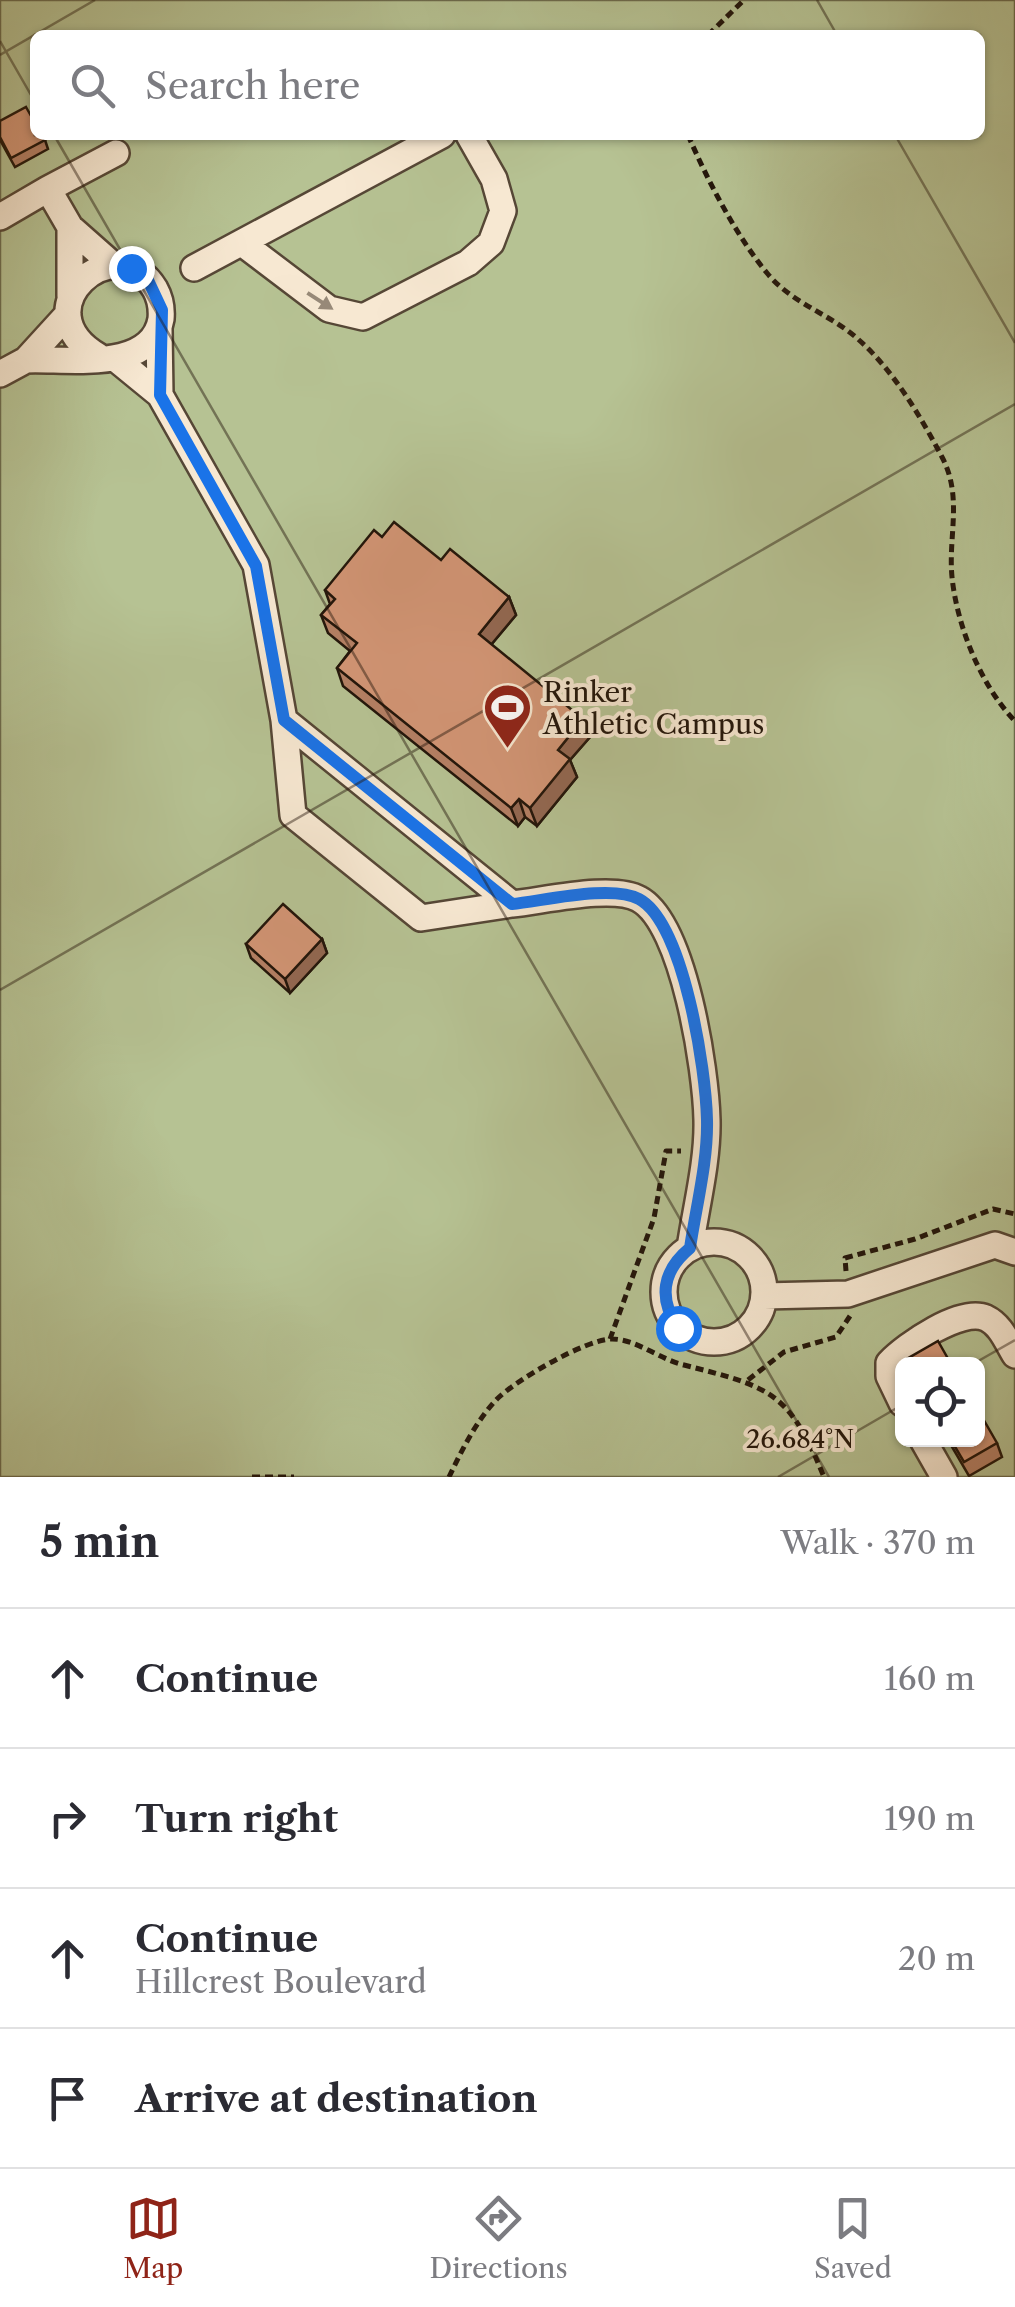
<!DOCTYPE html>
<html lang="en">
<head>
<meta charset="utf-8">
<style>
	:root { --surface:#fff; --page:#f2f2f3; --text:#2b2b33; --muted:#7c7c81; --line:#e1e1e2; --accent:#8f2418 }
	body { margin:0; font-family:"Libre Caslon Text",serif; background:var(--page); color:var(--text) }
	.controls { position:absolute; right:30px; bottom:30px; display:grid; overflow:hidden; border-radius:15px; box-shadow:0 2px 8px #0004 }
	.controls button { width:90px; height:90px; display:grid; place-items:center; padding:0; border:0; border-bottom:2px solid var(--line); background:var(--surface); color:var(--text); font:50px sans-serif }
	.stop { position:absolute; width:30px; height:30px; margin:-22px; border:8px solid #1a73e8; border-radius:50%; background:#fff }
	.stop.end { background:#1a73e8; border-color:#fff; box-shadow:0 2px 10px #0008 }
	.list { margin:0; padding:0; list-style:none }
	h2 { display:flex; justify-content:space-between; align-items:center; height:130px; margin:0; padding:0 40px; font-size:42px }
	h2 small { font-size:32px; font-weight:400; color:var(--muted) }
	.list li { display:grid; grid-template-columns:65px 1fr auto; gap:30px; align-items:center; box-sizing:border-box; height:140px; padding:0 40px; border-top:2px solid var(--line) }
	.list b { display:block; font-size:38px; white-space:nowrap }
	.list p { margin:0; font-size:32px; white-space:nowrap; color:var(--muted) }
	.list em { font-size:32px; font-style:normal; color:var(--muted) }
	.icon { flex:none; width:55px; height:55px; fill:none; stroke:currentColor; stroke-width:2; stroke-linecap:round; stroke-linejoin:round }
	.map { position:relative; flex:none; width:1015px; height:1477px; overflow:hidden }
	.search { position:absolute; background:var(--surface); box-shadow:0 2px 8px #0004; left:30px; right:30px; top:30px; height:110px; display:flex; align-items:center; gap:25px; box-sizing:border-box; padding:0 35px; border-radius:15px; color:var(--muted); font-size:38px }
	.sheet { height:690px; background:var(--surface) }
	nav { display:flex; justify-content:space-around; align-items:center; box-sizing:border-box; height:140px; border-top:2px solid var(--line); background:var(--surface); font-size:28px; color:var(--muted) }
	nav a { display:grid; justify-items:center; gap:5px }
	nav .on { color:var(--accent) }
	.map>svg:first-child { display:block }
</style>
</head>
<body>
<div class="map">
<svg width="1015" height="1477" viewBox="0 0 1015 1477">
	<rect width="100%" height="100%" fill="#f3dcb9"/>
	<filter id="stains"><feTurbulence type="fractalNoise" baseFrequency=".002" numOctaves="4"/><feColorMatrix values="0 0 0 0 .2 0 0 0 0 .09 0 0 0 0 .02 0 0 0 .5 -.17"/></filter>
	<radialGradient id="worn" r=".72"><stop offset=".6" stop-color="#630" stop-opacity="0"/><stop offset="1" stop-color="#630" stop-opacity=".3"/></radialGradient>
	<path fill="#b6c293" stroke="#6c6c4e" stroke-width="2.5" fill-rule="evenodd" d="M 0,0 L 1015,0 L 1015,1477 L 0,1477 ZM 35,35 L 980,35 L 980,135 L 35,135 ZM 902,1364 L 978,1364 L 978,1440 L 902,1440 Z"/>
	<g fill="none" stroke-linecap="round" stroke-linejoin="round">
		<defs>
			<path id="minor" d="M 48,189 L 116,153
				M 0,217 L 48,189 L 70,227 L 113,265
				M 70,227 L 70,296
				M 242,243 L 329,309 L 363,317 L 468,263 L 491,243 L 503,211 L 494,179 L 469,135
				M 194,268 L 442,135
				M 159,329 L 160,395
				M 116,359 L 160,395 L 256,565 L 284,720 L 512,904 C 543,901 613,884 639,899 C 684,923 706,1071 707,1120 C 708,1161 696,1207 690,1248
				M 26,360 C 68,358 152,373 161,319 C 162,308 160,298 155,289 C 116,224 19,309 98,356
				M 0,374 L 26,360 L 68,314
				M 284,720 L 293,815 L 421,918 L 512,904
				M664 1292a50 50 0 1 1 100 0a50 50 0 1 1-100 0Z
				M 764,1296 L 848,1294 L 995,1245 L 1015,1252
				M 902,1403 L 889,1376 L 889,1363 C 906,1345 961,1307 986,1318 C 1001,1325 1007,1342 1015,1355
				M 923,1440 L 944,1477"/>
		</defs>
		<use href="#minor" stroke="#564736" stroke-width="30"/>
		<path stroke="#22150a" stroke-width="5" stroke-dasharray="8 5" stroke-linecap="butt" d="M 708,35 L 744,0
			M 688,135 C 708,181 735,234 767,273 C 792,304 831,314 859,340 C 893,370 921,417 942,457 C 963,497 948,536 952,577 C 957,626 981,686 1015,721
			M 846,1271 L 845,1258 L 915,1239 L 993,1209 L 1015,1214
			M 610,1339 L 654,1218 L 666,1151 L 681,1151
			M 748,1380 L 784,1352 L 836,1337 L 850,1316
			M 252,1477 L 294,1477
			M 449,1477 C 462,1450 476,1421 497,1399 C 516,1380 586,1339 612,1339 C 636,1339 661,1360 684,1365 C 770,1387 789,1391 824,1477"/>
		<use href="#minor" stroke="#f7e8d2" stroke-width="25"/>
	</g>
	<path fill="#b58065" stroke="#22150a" stroke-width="2.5" d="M 0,121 L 45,140 L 48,149 L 15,167 L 0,140 Z
		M 382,537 L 441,560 L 509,597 L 516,615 L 491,645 L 590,737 L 570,760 L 577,777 L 537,826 L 525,817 L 518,826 L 343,686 L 337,668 L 350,651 L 328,633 L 321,615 L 330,604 L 325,590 Z
		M 322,939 L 327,953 L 290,993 L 251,958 L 246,944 Z
		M 948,1440 L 978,1440 L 997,1443 L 1002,1457 L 969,1476 Z"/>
	<path fill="#936852" stroke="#22150a" stroke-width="2.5" d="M 509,597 L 516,615 L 485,652 L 479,634 Z
		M 583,719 L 590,737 L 570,760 L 577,777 L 537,826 L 530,808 L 558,750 Z
		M 519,799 L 525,817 L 518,826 L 511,808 Z
		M 322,939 L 327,953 L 290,993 L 285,979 Z"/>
	<path fill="#d29575" stroke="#22150a" stroke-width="2.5" d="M 26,107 L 35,123 L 35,135 L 42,135 L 45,140 L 11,158 L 0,137 L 0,121 Z
		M 394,522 L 441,560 L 450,549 L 509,597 L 479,634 L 583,719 L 558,750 L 570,759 L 530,808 L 519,799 L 511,808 L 337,668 L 357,643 L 321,615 L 335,599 L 325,590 L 374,530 L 382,537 Z
		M 283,904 L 322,939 L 285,979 L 246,944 Z
		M 938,1341 L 951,1364 L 908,1364 L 905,1360 Z
		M 978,1410 L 997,1443 L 964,1462 L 951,1440 L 978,1440 Z"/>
	<defs><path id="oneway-solid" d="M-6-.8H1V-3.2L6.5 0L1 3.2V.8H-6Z" transform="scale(2.5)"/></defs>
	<use fill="#978978" href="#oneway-solid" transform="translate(320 301) rotate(33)"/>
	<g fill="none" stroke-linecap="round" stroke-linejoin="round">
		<path stroke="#1a73e8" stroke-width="12" d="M 131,268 L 147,278 L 162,310 L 160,395 L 256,566 L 284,720 L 512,904 C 543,901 612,884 639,899 C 684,923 706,1071 707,1120 C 708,1161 696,1207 690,1248 C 662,1271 658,1298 678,1328"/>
	</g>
	<path fill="none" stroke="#22150a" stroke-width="2.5" stroke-opacity="0.45" d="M 817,0 L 837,35M 0,41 L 35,102M 0,55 L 95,0M 54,135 L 829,1477M 895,135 L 1015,343M 0,990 L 1015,404M 973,1364 L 1015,1340M 778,1477 L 902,1405"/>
	<defs>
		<symbol id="stadium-pin" viewBox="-11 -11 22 30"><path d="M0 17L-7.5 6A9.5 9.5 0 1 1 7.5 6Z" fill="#8f2418" stroke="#f7e8d2"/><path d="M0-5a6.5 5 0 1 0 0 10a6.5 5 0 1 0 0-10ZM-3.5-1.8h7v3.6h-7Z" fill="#fff"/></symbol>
	</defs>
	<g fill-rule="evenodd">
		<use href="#stadium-pin" x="480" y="680" width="55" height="75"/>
	</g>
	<g text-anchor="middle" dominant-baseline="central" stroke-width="8" stroke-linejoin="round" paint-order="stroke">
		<g font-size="28" fill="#22150a" stroke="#f7e8d2" text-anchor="start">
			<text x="543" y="692">Rinker<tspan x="543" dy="32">Athletic Campus</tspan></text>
		</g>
	</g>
	<g font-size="25" text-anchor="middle" fill="#22150a" stroke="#f7e8d2" stroke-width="8" stroke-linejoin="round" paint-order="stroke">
		<text x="800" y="1448">26.684°N</text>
	</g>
	<rect width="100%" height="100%" filter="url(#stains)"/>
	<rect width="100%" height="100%" fill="url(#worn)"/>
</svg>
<div class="controls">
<button><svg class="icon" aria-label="locate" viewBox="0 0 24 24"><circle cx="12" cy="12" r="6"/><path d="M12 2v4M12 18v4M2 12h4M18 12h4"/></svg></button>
</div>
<div class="stop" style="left:678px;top:1328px"></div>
<div class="stop end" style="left:131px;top:268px"></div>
<div class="search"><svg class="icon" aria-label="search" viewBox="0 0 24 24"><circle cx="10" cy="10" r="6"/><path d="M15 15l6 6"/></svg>Search here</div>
</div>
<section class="sheet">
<h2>5 min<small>Walk · 370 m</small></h2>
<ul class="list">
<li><svg class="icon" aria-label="ahead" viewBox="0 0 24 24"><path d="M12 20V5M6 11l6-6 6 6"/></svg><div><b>Continue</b></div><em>160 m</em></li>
<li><svg class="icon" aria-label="right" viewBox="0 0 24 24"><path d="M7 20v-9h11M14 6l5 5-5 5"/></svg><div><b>Turn right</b></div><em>190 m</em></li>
<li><svg class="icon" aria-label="ahead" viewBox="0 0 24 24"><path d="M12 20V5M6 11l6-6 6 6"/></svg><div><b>Continue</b><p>Hillcrest Boulevard</p></div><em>20 m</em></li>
<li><svg class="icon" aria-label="arrive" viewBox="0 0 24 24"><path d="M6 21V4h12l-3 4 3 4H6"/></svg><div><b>Arrive at destination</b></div></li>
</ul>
</section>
<nav>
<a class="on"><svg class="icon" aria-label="map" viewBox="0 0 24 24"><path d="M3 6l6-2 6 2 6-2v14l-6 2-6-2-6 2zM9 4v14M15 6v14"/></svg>Map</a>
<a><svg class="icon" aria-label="directions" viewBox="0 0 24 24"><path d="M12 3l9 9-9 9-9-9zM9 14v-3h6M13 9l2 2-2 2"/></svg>Directions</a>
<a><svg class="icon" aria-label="saved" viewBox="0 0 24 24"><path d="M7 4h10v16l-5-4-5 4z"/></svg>Saved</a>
</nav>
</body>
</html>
